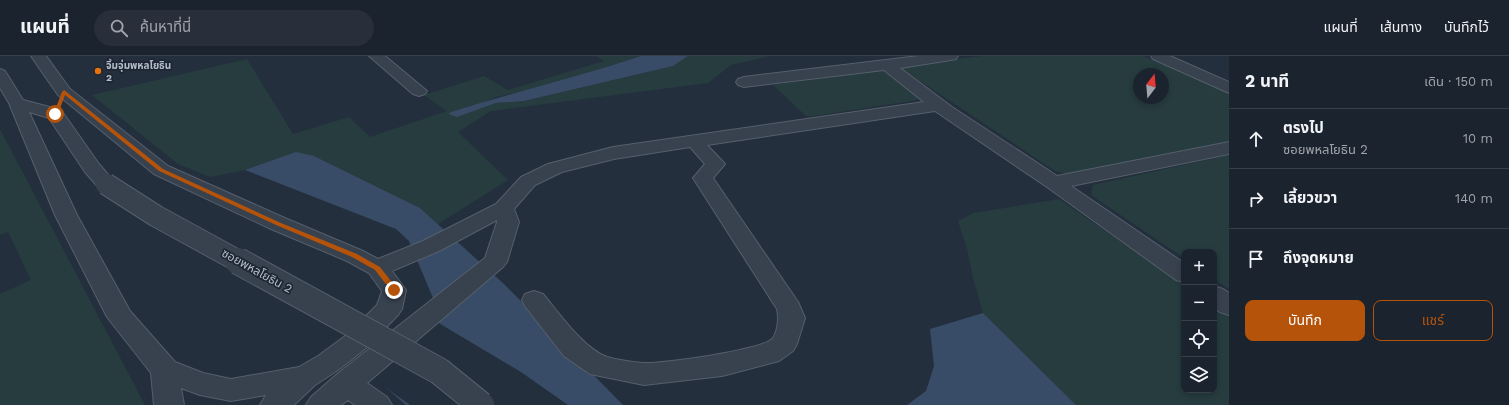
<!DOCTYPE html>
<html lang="th">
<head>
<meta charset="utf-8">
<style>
	:root { --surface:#1b232e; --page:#282f3a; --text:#f1f3f6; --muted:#a0a4aa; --line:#39404a; --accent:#b45309 }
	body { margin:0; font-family:"Work Sans","Noto Sans Thai",sans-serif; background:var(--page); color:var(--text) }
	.controls { position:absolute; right:12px; bottom:12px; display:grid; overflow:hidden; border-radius:8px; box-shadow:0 2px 6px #0003 }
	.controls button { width:36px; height:36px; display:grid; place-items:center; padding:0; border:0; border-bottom:1px solid var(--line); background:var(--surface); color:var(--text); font:20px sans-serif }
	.compass { position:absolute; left:1133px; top:12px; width:36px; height:36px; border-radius:50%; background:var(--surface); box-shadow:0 2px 6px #0003; rotate:16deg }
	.stop { position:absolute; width:12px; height:12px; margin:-9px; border:3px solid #b45309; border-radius:50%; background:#fff }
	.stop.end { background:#b45309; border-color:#fff; box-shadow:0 1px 4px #0008 }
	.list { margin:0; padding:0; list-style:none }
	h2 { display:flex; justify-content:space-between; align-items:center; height:52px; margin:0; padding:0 16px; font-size:17px }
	h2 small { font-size:13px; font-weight:400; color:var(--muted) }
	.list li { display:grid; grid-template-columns:26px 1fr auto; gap:12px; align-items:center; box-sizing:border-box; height:60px; padding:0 16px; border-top:1px solid var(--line) }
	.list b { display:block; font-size:15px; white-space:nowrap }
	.list p { margin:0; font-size:13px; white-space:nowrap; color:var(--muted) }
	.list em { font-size:13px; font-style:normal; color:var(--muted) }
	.actions { display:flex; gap:8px; padding:12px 16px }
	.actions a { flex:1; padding:9px 0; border:1px solid var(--accent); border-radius:8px; text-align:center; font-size:14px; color:var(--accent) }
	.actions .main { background:var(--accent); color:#fff }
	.icon { flex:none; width:22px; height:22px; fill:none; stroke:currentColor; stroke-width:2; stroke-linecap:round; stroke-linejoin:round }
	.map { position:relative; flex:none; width:1229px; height:349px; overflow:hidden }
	header { display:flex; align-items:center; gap:24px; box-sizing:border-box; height:56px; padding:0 20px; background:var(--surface); border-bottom:1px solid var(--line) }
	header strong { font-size:19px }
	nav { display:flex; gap:22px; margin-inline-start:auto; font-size:14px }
	.search { width:280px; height:36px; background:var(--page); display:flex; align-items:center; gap:10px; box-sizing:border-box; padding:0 14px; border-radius:22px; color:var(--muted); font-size:15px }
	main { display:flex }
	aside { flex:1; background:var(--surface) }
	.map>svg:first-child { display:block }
</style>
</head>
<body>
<header>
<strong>แผนที่</strong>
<div class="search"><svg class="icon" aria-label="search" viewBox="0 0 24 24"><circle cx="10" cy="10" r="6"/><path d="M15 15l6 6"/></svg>ค้นหาที่นี่</div>
<nav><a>แผนที่</a><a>เส้นทาง</a><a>บันทึกไว้</a></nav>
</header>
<main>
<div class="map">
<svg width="1229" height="349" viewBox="0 0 1229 349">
	<rect width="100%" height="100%" fill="#242f3e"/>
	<path fill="#263c3f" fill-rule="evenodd" d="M 596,0 L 641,0 L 537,32 L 496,41 L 457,60 L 496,47 L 524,45 L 673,10 L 688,0 L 771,0 L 731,9 L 708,27 L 491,55 L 458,76 L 508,124 L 438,168 L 420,152 L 314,100 L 296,97 L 245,114 L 210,121 L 178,108 L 92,39 L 247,3 L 293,78 L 349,61 L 370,81 L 447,55 L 424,39 L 484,20 L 508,34 L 604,5 Z
		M 981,0 L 1144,0 L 1229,38 L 1229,85 L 1066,118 L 1055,115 L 902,13 L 908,9 ZM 1139,18 L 1163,18 L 1163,42 L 1139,42 Z
		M 874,15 C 877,15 880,15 883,15 C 893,18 916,34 918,44 L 807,61 L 773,29 Z
		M 0,73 L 145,349 L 0,349 L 0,238 L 31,224 L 8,176 L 0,179 Z
		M 1229,99 L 1229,233 L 1214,223 L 1214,196 L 1184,196 L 1184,202 L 1091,139 L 1093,129 Z
		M 1059,143 L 1184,229 L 1184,334 L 1214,334 L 1214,250 L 1229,260 L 1229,349 L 1076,349 L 983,257 L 973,222 L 967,192 L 958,165 L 974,157 Z"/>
	<path fill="#394c67" d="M 641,0 L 688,0 L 673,10 L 524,45 L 496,47 L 457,61 L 449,58 L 451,56 C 514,36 578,21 641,0 Z
		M 296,96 L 314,100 L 420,152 L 505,229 L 623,349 L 406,349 L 384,330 L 429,287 L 441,261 L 409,185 L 396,173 L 245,114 Z
		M 983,257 L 1076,349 L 907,349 L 926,335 L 934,310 L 930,273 Z"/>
	<path fill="#242f3e" d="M 437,266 L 521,316 L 568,349 L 410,349 L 382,329 L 428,286 Z"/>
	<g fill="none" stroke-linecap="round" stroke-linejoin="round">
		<defs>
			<path id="minor" d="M 31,0 L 46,0 L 70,33 L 168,110 L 287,163 L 363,195 L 378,203 L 423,185 L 496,148 L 521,121 L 548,108 L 613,91 L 924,46 L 884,14 L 744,31 L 738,29 L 736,26 L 738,23 L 744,21 L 919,0 L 958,0 L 956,3 L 951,4 L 900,12 L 952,51 L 1057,120 L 1229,86 L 1229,98 L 1071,130 L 1184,207 L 1184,226 L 1176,224 L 1047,131 L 935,55 L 707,89 L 725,108 L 713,122 L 798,246 L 805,262 L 797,288 L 793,295 L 779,305 L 722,320 L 644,329 L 590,318 L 564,300 L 525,250 L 522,244 L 525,238 L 534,235 L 543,238 C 559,257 583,292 607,301 C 618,304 632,306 643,307 C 661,308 764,294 773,282 C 778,274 779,262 777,253 L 693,122 L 705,108 L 690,91 L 614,103 L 562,116 L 535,129 L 514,153 L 519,166 L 507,206 L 503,211 L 367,327 L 387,341 L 392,349 L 355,349 L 348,344 L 341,349 L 306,349 L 311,341 L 336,319 L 485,202 L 497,166 L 497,164 L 439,195 L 392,215 L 406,234 L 402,253 L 398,259 L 366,292 L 338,314 L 315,329 L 294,349 L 260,349 L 266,339 L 231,345 L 200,339 L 181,332 L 184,349 L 154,349 L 151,317 L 107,261 L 55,159 L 9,47 L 0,32 L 0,13 L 5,15 L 23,44 L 61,54 L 99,108 L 116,128 L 113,132 L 106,134 L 99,132 L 85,116 L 49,62 L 29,56 L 77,159 L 130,255 L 175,306 L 203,317 L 231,323 L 299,311 L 318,300 L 348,278 L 377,249 L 382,235 L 369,217 L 347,205 L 271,173 L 154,118 L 58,39 Z
				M 369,0 L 385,0 L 427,35 L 425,38 L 419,40 L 413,38 Z
				M 1151,0 L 1170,0 L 1229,26 L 1229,37 L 1153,3 Z
				M 1214,230 L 1223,233 L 1229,237 L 1229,259 L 1220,256 L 1214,252 Z"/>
		</defs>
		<use href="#minor" stroke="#565f6c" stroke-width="2"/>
		<use href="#minor" fill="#38414e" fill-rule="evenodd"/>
		<defs>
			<path id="minor-bridge-far1" d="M 106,128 L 156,160 L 240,206"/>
			<path id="minor-bridge" d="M 238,205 L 439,315 L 481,349"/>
		</defs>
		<use href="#minor-bridge-far1" stroke="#565f6c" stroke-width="23" stroke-linecap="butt"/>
		<use href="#minor-bridge" stroke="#565f6c" stroke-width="28" stroke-linecap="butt"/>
		<use href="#minor-bridge-far1" stroke="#38414e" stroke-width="21"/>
		<use href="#minor-bridge" stroke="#38414e" stroke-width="26"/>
	</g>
	<path fill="#b45309" d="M 64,34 L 163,113 L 281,167 L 357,198 L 380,211 L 398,234 L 397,236 L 392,236 L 375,214 L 352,201 L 276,169 L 159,115 L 65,39 L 58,58 L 53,59 L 62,36 Z"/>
	<circle fill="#e8710a" stroke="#1d2633" stroke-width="1.5" cx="98" cy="15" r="4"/>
	<g text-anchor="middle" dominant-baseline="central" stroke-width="3.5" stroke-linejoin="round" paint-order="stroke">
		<g font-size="10" font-weight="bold" fill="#b4bcc9" stroke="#1d2633" text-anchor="start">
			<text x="106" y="9">จิ้มจุ่มพหลโยธิน<tspan x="106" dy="12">2</tspan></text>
		</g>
		<g font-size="12" fill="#b4bcc9" stroke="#1d2633">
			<text transform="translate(257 215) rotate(29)">ซอยพหลโยธิน 2</text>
		</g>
	</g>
</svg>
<div class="controls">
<button>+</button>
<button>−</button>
<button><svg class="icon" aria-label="locate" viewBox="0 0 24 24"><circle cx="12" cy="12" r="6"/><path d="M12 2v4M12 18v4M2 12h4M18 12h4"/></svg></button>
<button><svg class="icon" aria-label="layers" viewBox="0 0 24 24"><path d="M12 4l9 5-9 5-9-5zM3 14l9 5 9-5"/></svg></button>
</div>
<svg class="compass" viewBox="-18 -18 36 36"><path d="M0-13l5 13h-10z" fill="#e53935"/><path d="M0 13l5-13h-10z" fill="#a0a4aa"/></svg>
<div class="stop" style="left:55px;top:58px"></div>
<div class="stop end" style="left:394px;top:234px"></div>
</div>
<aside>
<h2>2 นาที<small>เดิน · 150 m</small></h2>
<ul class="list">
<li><svg class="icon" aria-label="ahead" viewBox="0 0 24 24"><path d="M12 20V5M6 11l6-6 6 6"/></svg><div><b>ตรงไป</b><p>ซอยพหลโยธิน 2</p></div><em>10 m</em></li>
<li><svg class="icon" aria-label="right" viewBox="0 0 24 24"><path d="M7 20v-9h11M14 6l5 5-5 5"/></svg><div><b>เลี้ยวขวา</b></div><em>140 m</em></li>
<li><svg class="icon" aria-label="arrive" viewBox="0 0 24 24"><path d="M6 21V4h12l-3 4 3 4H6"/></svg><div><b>ถึงจุดหมาย</b></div></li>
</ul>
<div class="actions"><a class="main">บันทึก</a><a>แชร์</a></div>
</aside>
</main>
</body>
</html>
